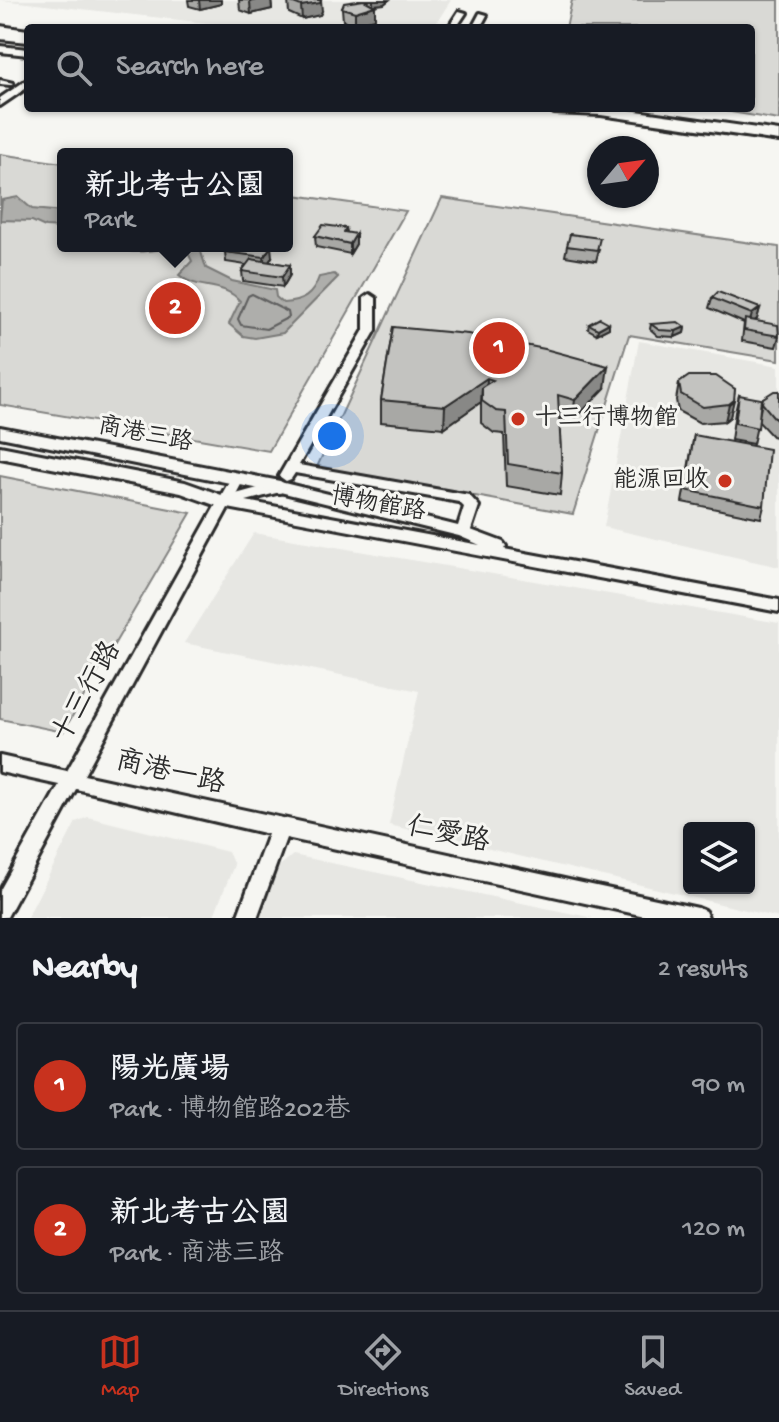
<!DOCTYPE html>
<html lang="en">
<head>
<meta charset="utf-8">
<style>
	:root { --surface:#171b24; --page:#242831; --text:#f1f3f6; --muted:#9ea1a6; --line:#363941; --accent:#c8321e }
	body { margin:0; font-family:"Gochi Hand","LXGW WenKai TC",sans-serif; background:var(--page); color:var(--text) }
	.controls { position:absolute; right:24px; bottom:24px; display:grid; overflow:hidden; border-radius:8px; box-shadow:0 2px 6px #0004 }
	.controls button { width:72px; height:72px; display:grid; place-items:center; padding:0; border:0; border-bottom:2px solid var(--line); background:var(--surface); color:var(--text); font:40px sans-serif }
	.compass { position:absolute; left:587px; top:136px; width:72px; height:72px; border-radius:50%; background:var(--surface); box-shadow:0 2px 6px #0004; rotate:61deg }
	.you { position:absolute; left:332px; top:436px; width:28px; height:28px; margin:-20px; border:6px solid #fff; border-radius:50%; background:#1a73e8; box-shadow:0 0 0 12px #1a73e833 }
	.badge { display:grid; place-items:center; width:52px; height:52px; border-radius:50%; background:var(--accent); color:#fff; font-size:26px; font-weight:700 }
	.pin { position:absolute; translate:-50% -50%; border:4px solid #fff; box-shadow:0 2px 8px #0006 }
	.popup { position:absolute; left:57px; top:148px; width:236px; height:104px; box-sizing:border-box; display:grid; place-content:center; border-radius:8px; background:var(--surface); filter:drop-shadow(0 2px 6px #0005); font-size:26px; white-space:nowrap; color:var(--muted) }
	.popup b { font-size:30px; color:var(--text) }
	.popup::after { content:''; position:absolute; left:50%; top:100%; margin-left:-16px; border:16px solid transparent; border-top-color:var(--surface) }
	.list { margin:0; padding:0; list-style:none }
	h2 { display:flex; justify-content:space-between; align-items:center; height:104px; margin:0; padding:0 32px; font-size:34px }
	h2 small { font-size:26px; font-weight:400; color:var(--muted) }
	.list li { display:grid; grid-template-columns:52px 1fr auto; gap:24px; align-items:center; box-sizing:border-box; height:128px; margin:0 16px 16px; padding:0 16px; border:2px solid var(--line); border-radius:8px }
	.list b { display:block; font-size:30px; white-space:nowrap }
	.list p { margin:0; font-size:26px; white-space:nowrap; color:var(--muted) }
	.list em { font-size:26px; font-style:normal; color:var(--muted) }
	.icon { flex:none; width:44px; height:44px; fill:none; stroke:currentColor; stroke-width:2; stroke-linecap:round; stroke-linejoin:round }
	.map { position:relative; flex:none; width:779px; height:918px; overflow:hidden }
	.search { position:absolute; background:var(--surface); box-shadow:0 2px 6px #0004; left:24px; right:24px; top:24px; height:88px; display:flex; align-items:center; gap:20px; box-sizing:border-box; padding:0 28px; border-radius:8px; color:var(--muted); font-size:30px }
	.sheet { height:392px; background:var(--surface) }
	nav { display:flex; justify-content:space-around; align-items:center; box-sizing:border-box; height:112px; border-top:2px solid var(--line); background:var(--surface); font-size:22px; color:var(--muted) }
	nav a { display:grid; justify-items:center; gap:4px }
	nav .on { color:var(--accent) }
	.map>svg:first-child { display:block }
</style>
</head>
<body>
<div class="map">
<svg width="779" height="918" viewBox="0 0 779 918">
	<rect width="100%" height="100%" fill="#f6f6f2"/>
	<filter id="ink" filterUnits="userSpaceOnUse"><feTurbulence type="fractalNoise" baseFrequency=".0125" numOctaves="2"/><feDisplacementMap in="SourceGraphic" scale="16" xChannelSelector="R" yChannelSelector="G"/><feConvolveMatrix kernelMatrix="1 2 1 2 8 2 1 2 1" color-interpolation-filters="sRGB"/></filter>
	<g filter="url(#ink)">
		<path fill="#e7e7e3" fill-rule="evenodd" d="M 0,0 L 451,0 L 433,28 L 252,28 Z
			M 639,341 L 779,366 L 779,567 L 604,527 Z
			M 254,533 L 779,623 L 779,918 L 389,825 L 419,691 L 184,643 ZM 689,828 L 749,828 L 749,888 L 689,888 Z
			M 88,817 L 228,852 L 234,865 L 213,918 L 27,918 L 76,822 Z
			M 293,855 L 593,918 L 260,918 L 278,867 Z"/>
		<path fill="#d9d9d5" stroke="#828280" stroke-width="2" d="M 572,0 L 779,0 L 779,120 L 707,108 L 751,108 L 751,28 L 566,28 Z
			M 0,154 L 63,163 L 63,246 L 287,246 L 287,194 L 406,211 L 269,451 L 0,405 Z
			M 442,198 L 779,247 L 779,360 L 629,335 L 573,514 L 317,467 Z
			M 0,476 L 191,513 L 63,732 L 0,719 Z"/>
		<path fill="#aeaeab" stroke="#7a7a78" stroke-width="2" d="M 18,197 L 32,209 L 63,212 L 63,228 L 45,227 L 32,221 L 0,220 L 2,200 Z
			M 113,246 L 209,246 L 201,252 L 206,268 L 232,281 L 275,290 L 276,297 L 283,303 C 303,302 313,295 319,277 L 334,274 L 338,277 L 283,333 L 255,338 L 243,336 L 229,324 L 240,301 C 223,281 197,291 179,275 L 192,261 L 188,253 C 163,242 137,260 113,246 Z"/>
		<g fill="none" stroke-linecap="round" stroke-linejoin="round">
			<path stroke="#5f5f5e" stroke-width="2" d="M 252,294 L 288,312 L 289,317 L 266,329 L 241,325 L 238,319 L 248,296 Z"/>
			<defs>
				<path id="pedestrian" d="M 0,80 L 13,83 L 10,85 L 0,84 Z"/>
				<path id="minor" d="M 459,11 L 466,13 L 456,28 L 448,28 Z
					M 480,13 L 487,15 L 480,28 L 472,28 Z
					M 370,294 L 376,298 L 376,330 L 299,465 L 469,495 L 479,506 L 471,530 L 503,542 L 506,546 L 504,549 L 779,600 L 779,612 L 228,508 L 84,775 L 698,908 L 705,911 L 708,918 L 654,918 L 286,838 L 257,918 L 237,918 L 268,834 L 76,789 L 7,917 L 0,918 L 0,890 L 59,785 L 0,772 L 0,756 L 67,771 L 232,476 L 242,476 L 244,479 L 236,494 L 280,482 L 458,526 L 464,507 L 459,502 L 295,473 L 291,479 L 286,481 L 279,476 L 364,330 L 364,298 ZM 280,492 L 459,536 L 480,545 L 246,501 Z"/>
				<path id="tertiary" d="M 0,26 L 28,30 L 28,36 L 0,32 Z
					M 0,46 L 28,49 L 28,55 L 0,52 Z
					M 28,79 L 28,87 L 0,106 L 0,98 Z
					M 0,427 L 280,481 L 289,487 L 280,493 L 0,437 Z
					M 0,446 L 185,482 L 230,498 L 232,502 L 223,508 L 181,493 L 0,458 Z"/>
				<path id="trunk" d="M 0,31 L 28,34 L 28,42 L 0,39 Z
					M 546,108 L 615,108 L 779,131 L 779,141 L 601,115 L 554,113 Z"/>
			</defs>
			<use href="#pedestrian" stroke="#2b2b2b" stroke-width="6"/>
			<use href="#minor" stroke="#2b2b2b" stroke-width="6"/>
			<use href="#tertiary" stroke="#2b2b2b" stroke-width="6"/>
			<use href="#trunk" stroke="#2b2b2b" stroke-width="6"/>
			<use href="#pedestrian" fill="#f6f6f2" fill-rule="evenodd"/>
			<use href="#minor" fill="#f6f6f2" fill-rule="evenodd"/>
			<use href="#tertiary" fill="#f6f6f2" fill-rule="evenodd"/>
			<use href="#trunk" fill="#f6f6f2" fill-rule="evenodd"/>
		</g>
		<path fill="#a8a8a5" stroke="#2b2b2b" stroke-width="2" d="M 188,0 L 221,0 L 221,4 L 200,9 L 189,6 Z
			M 239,0 L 271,0 L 272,9 L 251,14 L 240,10 Z
			M 359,0 L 389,0 L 384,4 L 373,5 L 375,6 L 375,19 L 355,24 L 343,21 L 342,8 L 360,1 Z
			M 288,1 L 322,11 L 320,15 L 302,19 L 289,13 Z
			M 346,228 L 347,232 L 356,244 L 350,254 L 316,247 L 315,236 Z
			M 567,246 L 599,249 L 596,261 L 565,256 Z
			M 225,252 L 272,257 L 269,262 L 290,265 L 290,275 L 283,287 L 243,281 L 242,271 L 246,265 L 226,262 Z
			M 712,298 L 760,308 L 757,319 L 755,321 L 779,336 L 776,347 L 742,341 L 744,323 L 709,308 Z
			M 609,323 L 609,328 L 597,334 L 588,329 L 589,324 Z
			M 651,324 L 685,327 L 684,333 L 675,337 L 658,336 L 650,329 Z
			M 393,327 L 605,388 L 572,422 L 559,418 L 562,473 L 560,495 L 506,486 L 504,434 L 494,433 L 481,423 L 481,402 L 444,428 L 381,422 L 381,400 Z
			M 679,383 L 735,389 L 730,417 L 725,421 L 700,423 L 678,411 L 676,400 Z
			M 779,391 L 779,438 L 772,436 L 758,421 L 753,444 L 731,440 L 735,412 L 739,395 L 759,416 L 763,398 Z
			M 694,435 L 764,506 L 761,518 L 682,502 Z"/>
		<path fill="#888886" stroke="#2b2b2b" stroke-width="2" d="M 199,0 L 221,0 L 221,4 L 200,9 Z
			M 257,0 L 271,0 L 272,9 L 251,14 L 250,2 Z
			M 321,0 L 322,11 L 320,15 L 302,19 L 301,6 Z
			M 373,0 L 389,0 L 384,4 L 373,5 Z
			M 375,6 L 375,19 L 355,24 L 355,12 Z
			M 356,234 L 356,244 L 350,254 L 350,244 Z
			M 271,246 L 272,257 L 265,268 L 264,257 Z
			M 290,265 L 290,275 L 283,287 L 282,277 Z
			M 760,308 L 757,319 L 749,325 L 752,314 Z
			M 609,323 L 609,328 L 597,334 L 598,329 Z
			M 685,327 L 684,333 L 675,337 L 676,331 Z
			M 608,366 L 605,388 L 572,422 L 575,400 Z
			M 487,378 L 486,399 L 482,387 L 481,402 L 444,428 L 445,406 Z
			M 734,400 L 730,417 L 725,421 L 729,404 Z"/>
		<path fill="#c3c3c0" stroke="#2b2b2b" stroke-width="2" d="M 290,0 L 321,0 L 320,3 L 301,6 L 288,1 Z
			M 364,0 L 375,6 L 355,12 L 342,8 L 344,3 Z
			M 323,225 L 346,228 L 344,232 L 356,234 L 350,244 L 315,236 Z
			M 570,234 L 600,238 L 597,250 L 567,246 Z
			M 230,246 L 271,246 L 264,257 L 225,252 Z
			M 251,259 L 290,265 L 282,277 L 242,271 Z
			M 718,292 L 760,308 L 752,314 L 712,298 Z
			M 600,318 L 609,323 L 598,329 L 589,324 Z
			M 745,319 L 778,325 L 779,336 L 744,330 Z
			M 678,322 L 685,327 L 676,331 L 659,330 L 651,324 Z
			M 393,327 L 468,334 L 545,349 L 608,366 L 575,400 L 558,395 L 562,473 L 508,464 L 506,412 L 496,411 L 482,401 L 482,387 L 493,380 L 487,378 L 445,406 L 381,400 Z
			M 689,376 L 716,376 L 735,389 L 734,400 L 729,404 L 703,407 L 681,394 L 679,383 Z
			M 774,391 L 779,391 L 779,420 L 776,420 L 762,403 L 763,398 Z
			M 739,395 L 761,399 L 758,428 L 735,423 Z
			M 694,435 L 769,449 L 764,506 L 685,490 Z"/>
	</g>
	<g fill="#c8321e" stroke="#f6f6f2" stroke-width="3">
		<circle cx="518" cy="419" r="8"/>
		<circle cx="725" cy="481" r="8"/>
	</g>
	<g text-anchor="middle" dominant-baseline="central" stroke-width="6" stroke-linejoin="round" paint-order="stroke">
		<g font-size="24" fill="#2b2b2b" stroke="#f6f6f2" text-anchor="start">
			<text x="534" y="419">十三行博物館</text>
			<text x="709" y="481" text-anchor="end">能源回收</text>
		</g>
		<g font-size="24" fill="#2b2b2b" stroke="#f6f6f2">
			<text transform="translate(145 436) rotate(11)">商港三路</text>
			<text transform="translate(378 506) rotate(10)">博物館路</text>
		</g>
		<g font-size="28" fill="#2b2b2b" stroke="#f6f6f2">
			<text transform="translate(88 693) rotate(-61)">十三行路</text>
			<text transform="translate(170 774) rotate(13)">商港一路</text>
			<text transform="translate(448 836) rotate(12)">仁愛路</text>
		</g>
	</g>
</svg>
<div class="controls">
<button><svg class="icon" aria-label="layers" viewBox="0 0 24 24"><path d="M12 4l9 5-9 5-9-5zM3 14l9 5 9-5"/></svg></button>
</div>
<svg class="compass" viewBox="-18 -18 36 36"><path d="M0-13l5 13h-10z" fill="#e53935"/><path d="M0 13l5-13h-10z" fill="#9ea1a6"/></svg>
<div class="you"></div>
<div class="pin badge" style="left:499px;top:348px">1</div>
<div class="pin badge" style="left:175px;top:308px">2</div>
<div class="popup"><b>新北考古公園</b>Park</div>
<div class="search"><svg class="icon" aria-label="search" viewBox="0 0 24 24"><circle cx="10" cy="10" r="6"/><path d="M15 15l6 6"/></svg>Search here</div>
</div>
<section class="sheet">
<h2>Nearby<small>2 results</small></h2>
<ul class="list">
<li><span class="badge">1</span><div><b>陽光廣場</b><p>Park · 博物館路202巷</p></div><em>90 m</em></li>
<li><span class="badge">2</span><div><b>新北考古公園</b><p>Park · 商港三路</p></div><em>120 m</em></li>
</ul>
</section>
<nav>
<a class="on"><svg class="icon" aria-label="map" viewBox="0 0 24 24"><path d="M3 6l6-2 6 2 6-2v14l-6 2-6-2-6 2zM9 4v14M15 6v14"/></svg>Map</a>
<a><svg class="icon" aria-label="directions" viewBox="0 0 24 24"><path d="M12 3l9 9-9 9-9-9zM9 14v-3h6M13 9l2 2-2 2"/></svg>Directions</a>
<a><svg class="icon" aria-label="saved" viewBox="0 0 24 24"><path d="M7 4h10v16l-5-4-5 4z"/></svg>Saved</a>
</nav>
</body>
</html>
